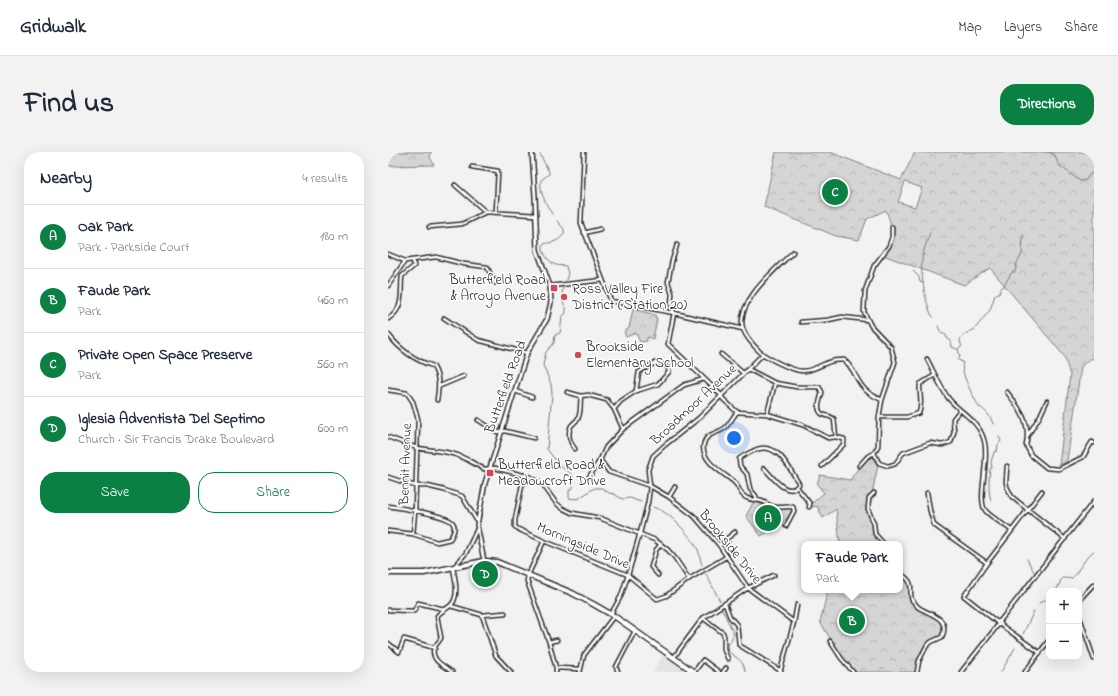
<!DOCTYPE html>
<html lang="en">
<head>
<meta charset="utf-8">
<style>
	:root { --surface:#fff; --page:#f2f2f3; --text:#1f2937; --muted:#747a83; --line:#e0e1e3; --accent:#0b8043 }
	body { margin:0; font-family:"Indie Flower",sans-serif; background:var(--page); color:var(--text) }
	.controls { position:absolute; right:12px; bottom:12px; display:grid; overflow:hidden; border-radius:8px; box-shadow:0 4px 16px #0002 }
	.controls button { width:36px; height:36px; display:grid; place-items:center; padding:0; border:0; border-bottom:1px solid var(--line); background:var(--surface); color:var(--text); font:20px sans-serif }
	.you { position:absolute; left:346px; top:286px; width:14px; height:14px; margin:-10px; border:3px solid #fff; border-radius:50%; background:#1a73e8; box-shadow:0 0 0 6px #1a73e833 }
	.badge { display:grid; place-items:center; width:26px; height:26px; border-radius:50%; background:var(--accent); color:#fff; font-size:13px; font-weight:700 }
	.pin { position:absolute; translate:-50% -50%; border:2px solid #fff; box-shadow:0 1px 4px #0006 }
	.popup { position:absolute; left:413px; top:389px; width:102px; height:52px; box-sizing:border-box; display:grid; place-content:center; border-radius:8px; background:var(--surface); filter:drop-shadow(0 1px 3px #0005); font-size:13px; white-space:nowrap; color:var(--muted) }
	.popup b { font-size:15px; color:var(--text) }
	.popup::after { content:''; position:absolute; left:50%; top:100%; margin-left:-8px; border:8px solid transparent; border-top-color:var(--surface) }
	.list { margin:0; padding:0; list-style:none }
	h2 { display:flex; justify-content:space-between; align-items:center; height:52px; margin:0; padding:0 16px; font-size:17px }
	h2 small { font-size:13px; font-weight:400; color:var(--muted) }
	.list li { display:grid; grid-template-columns:26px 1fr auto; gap:12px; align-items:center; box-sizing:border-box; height:64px; padding:0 16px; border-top:1px solid var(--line) }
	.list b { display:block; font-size:15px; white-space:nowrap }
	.list p { margin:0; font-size:13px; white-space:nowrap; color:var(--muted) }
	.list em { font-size:13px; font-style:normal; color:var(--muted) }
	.actions { display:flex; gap:8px; padding:12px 16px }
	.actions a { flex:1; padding:9px 0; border:1px solid var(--accent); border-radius:16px; text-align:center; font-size:14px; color:var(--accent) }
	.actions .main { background:var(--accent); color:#fff }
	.map { position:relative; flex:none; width:706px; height:520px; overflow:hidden; border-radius:16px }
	header { display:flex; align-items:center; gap:24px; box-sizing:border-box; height:56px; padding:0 20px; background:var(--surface); border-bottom:1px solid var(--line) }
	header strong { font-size:19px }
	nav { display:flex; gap:22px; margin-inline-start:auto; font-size:14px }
	.intro { display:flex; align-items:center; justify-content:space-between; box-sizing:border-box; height:96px; padding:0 24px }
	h1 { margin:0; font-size:28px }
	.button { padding:10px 18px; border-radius:16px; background:var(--accent); color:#fff; font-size:14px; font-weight:700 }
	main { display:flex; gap:24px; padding:0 24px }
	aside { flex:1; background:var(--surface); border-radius:16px; box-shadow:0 4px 16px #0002 }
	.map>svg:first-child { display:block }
</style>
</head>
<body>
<header>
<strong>Gridwalk</strong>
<nav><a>Map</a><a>Layers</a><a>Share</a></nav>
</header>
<div class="intro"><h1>Find us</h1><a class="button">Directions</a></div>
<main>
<aside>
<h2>Nearby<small>4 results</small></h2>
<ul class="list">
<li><span class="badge">A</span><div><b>Oak Park</b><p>Park · Parkside Court</p></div><em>180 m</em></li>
<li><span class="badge">B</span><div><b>Faude Park</b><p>Park</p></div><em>460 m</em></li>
<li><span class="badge">C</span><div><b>Private Open Space Preserve</b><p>Park</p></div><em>560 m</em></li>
<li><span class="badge">D</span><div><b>Iglesia Adventista Del Septimo</b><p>Church · Sir Francis Drake Boulevard</p></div><em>600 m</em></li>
</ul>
<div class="actions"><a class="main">Save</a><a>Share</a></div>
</aside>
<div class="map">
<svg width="706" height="520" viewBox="0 0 706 520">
	<defs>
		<pattern id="park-crowns" width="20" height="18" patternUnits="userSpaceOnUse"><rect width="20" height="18" fill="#d5d5d5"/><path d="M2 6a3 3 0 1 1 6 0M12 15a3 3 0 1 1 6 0" fill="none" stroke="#b7b7b7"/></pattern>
	</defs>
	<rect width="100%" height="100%" fill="#f2f2f2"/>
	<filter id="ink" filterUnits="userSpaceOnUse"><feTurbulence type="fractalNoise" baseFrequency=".025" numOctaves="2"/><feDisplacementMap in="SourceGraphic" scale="8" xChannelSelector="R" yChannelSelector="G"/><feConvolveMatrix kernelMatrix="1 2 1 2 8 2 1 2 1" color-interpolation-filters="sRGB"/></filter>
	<g filter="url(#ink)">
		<path fill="#e3e3e3" d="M 276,502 L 300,520 L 265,520 Z"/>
		<path fill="url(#park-crowns)" stroke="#808080" fill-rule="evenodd" d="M 0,0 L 43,0 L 42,5 L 46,13 L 0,14 Z
			M 388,0 L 442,0 L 513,28 L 527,0 L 542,1 L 548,0 L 706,0 L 706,206 L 700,208 L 693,215 L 679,309 L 671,313 L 682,223 L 676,204 L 602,116 L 576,133 L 495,103 C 506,81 506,81 498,58 L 479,67 L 471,88 L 448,84 L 376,55 ZM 517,30 L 534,36 L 527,55 L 510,50 Z
			M 245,157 L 267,163 L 269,167 L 265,187 L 259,185 L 259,189 L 252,190 L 248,181 L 238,185 L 236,180 L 241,176 Z
			M 483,304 L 490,313 L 484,342 L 480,346 L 480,357 L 486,372 L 487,382 L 496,392 L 452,392 L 448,357 L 435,366 L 429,354 L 424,355 L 423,352 L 436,341 L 429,332 L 432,323 L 462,328 L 476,308 Z
			M 368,350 L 383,357 L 405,355 C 401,370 386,376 373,384 L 358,364 L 365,351 Z
			M 512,421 L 522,429 L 523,446 L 529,455 L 552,467 L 555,473 L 554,485 C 534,494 534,500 529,520 L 465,520 L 461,517 L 432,470 L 440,438 L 512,438 Z"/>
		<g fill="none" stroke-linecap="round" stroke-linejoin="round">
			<path stroke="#787878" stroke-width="1" d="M 151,0 L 161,20 L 161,22 L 153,28 C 151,41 158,51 164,62
				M 659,0 L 666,2 L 671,13 L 692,29 L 698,28 L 702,22 L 706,20
				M 169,69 L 176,77 L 176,82 C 170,90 165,90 155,92 C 153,99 160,110 168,113 C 171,114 175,113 178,114 L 180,122 L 178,128
				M 542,81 C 539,90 535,98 534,108 C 532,119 538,157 545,165
				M 525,119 L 531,125 L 532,130 L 535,131
				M 175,135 C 174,142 173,150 178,155 L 178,161 L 174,165 L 172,181 L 167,183 L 166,191 L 158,200 L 155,213 L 163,232 L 164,242 L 159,297 C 163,302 167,308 171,313 C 181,322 187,318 185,336 L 181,338 L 181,346 L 190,347 L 203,338 L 207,336 L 214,336 L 221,341 L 226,342 L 234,347 L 242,346 L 253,350
				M 550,174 L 553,181 L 558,183 L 559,186 L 563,189 L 564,195 L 569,197
				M 605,272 C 603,265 597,257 591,255 C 586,245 571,220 575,210 L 570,208 L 572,205 L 570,197 L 574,194 C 573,193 572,189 572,188 C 573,183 582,179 586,178 L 602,158 L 607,143 L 612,140 L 613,136 L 615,135 L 624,120 L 627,120 L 629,111 L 634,102 L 635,83
				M 603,349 C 600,339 601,326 602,317 L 604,316 L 603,310 L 606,300 L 609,299 L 610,293 L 613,289 L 611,285
				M 265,355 C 269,357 273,358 276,360 C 286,366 306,388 310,398 C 312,402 312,408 314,413
				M 639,407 L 646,420
				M 318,422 L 332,449
				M 668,439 L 674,426 C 677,426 682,427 684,426 C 687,425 698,403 706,399
				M 651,451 L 661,446
				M 334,457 L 346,482 L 340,494 L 341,500 C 348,506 357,509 357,520
				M 635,482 L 646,459
				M 613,520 L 627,496"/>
			<defs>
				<path id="minor" d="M 196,0 L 193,71 L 223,149 L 286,161 L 355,177
					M 84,15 L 110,19 L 108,60
					M 67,33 L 98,60 L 148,63
					M 41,75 L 74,72 L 98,60
					M 196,81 L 212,77
					M 289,93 L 284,109 L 280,130 L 284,142 L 283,152 L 286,161 L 280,192 L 332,242 L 335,247 L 349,260 L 379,262 L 415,273 L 440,286 L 448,285 L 456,287 L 456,292 L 434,314
					M 405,100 C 388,117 347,150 355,177 C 358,185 365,193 371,199 C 379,206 404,219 415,219 C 424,219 433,213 441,210 C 446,208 451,208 456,208 C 465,215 467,225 474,234 C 478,240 487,245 494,248
					M 0,102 L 17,109
					M 0,134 L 17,109 L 48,105 L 76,112 L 99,115 L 107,131
					M 162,134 L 215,128
					M 56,166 L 90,188 L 139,201
					M 0,167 C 17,156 12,141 14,124 L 26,114 L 25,108
					M 413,170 L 440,168 L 454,165 L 480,168
					M 0,182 C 12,198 26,208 45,214 C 52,226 51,236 49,248
					M 333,202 L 355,221
					M 539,207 C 546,220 552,235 561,247 C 573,261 591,269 596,288 C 602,307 589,346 597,358 C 600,363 618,374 623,378
					M 267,211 L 274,212 L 280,215 L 281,220 L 270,232 L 248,239 L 251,220 Z
					M 360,217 L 387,231 L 409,235 L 431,235 L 434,240 C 433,247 427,257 434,262 C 438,264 443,264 446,267 L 448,285
					M 52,234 L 76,224
					M 0,238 L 19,241 L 25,250 L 30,267 L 27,359 L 25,382
					M 127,239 L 144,245
					M 179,240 L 193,244 L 200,243 L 219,248 L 226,257 L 235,277
					M 619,240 C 632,257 643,271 638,293 L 643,303 L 659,316 L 671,317 L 695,305 L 704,290 L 706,291
					M 226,257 L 233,249 L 248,239
					M 349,260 C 345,265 342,271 338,275 C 331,282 319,280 316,291 C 311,308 335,321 346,330 C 352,335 350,342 359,346 C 365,349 370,347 376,350 C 380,352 383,355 387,355 C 393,356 400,354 405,355 L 406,359 L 398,374
					M 379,262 L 387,231
					M 491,265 L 519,265 L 531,261 C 535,251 531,242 532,232 L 547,223
					M 90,268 L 109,280 L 117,279 L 146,286
					M 640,283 L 652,264 L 659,249
					M 0,285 L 29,296 L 57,300 L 69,303 L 80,308 L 96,317 L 107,316 L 143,325 L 155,333 L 168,351 L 174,356 L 184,361 L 212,366 L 267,388 L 280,398 L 287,406 L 301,427
					M 187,297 C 182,291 179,282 183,274 C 186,270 190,269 191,264 C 193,258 192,251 193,244
					M 486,301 L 491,311 L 500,314 L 507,312 L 515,301 L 542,291 L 554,293 L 563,290 L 566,280 L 565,267 L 572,258
					M 212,308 L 221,320 L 262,334 L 281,345 L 306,364 L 331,393 L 360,436 L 406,470
					M 471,314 L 479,305 L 486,301 L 490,294 L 491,265 L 494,248 L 507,210 L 503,195 L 483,174 L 476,160 L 477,139 L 486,114 L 501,94 L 504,85 L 504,75
					M 619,314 L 618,330 L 619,335 L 624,345 L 677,387
					M 136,323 L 127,368 L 127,375 L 132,378 L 156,389 L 240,423 L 269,447 L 278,444 L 301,427 L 338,405
					M 0,325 L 27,334 L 39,334 L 56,338 L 74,344 L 89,369
					M 201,325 L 212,308 L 218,295 L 235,277 L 296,233 L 316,227
					M 409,335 L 422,352 L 421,355
					M 486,341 L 481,346 L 480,357 L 486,372 L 487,382 L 496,392
					M 539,341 L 542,359 L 546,373 L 599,411
					M 281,345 L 287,335
					M 368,347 L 368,344 L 362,337 L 359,322 L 352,314 L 351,307 C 355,303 361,301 367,298 C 389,289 400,314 410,330 L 411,332 C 400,348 384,324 376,316
					M 0,354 C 13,356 56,363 64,370 C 69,375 65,382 62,387 L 49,390 L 25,382 L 0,379
					M 156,389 L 140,423 L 139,429 L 161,490 L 168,516 L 168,520
					M 331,393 L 347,380
					M 512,421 C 515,423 519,426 521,429 C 525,435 521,442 524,448 C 526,450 528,453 530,455 C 541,463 563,465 554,485 L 543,490 L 538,495 L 531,509 L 529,520
					M 270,423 L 263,415 L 268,398 L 273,392
					M 691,448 L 706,432
					M 337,452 L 342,465 L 349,473 L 351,493 L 393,519
					M 63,454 L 94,463 L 108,504 L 123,520
					M 0,458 L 26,459 L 30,451 L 56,457
					M 223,462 L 233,444 L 240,423 L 252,381 L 260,350 L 262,334 L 260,318 L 265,304 L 277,293 L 311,266 L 375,202
					M 94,463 L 117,461
					M 691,463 L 706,507
					M 315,466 L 335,481 L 336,484 L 336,498 L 340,507
					M 612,469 L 706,349
					M 609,470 L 610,473 L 613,473 L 612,469 L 609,470 L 576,444 L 599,411 L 654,339
					M 613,473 L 652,501
					M 442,489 L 453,506 L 465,520
					M 161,490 L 169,488
					M 0,491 L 11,500 L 16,487 L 47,496
					M 286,505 L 315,466 L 360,436 L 386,423
					M 168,516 L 192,517
					M 64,520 C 56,514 42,508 46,496 C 48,492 51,490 53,486 L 49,464 C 53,459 57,458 62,454 C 72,446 67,426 65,416 L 78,401 L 89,377
					M 192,520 L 196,503 L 226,464
					M 230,520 L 228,515 L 247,479
					M 306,520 L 315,508 L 331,520
					M 335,520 L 338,516
					M 392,520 L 406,470 L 409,453
					M 573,520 L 610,473
					M 637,520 L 661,488"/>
				<path id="tertiary" d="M 96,409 L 89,373 L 97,331 L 139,201 L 159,167 L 163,150 L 162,134 L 149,98 L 147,44 L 144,0"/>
				<path id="primary" d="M 0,421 L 36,421 L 96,409 L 109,410 L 184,441 L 205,452 L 226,464 L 306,520"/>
			</defs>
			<use href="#minor" stroke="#2b2b2b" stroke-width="5.5"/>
			<use href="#tertiary" stroke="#2b2b2b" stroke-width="6"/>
			<use href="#primary" stroke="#2b2b2b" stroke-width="7"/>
			<use href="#minor" stroke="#fff" stroke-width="2.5"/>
			<use href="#tertiary" stroke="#fff" stroke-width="3"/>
			<use href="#primary" stroke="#fff" stroke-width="4"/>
		</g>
	</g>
	<g fill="#d1495b" stroke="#fff" stroke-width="1.5">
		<rect x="162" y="132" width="8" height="8" rx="2"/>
		<circle cx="176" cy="145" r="4"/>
		<circle cx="190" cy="203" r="4"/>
		<rect x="98" y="317" width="8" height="8" rx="2"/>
	</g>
	<g text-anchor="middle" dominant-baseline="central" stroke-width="3" stroke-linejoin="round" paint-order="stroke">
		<g font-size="14" fill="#2b2b2b" stroke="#fff" text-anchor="start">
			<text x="158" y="128" text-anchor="end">Butterfield Road<tspan x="158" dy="16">&amp; Arroyo Avenue</tspan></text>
			<text x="184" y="137">Ross Valley Fire<tspan x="184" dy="16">District (Station 20)</tspan></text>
			<text x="198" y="195">Brookside<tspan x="198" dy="16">Elementary School</tspan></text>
			<text x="110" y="313">Butterfield Road &amp;<tspan x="110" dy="16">Meadowcroft Drive</tspan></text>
		</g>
		<g font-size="14" fill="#2b2b2b" stroke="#fff">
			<text transform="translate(118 235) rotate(-70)">Butterfield Road</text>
			<text transform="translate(306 253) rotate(-43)">Broadmoor Avenue</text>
			<text transform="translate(18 312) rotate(-88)">Bennit Avenue</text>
			<text transform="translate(195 394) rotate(23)">Morningside Drive</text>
			<text transform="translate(342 395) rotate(51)">Brookside Drive</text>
		</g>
	</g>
</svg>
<div class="controls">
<button>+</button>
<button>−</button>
</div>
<div class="you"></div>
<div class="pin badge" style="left:380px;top:366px">A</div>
<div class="pin badge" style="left:464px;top:469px">B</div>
<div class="popup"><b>Faude Park</b>Park</div>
<div class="pin badge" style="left:447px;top:40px">C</div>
<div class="pin badge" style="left:97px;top:422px">D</div>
</div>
</main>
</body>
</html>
